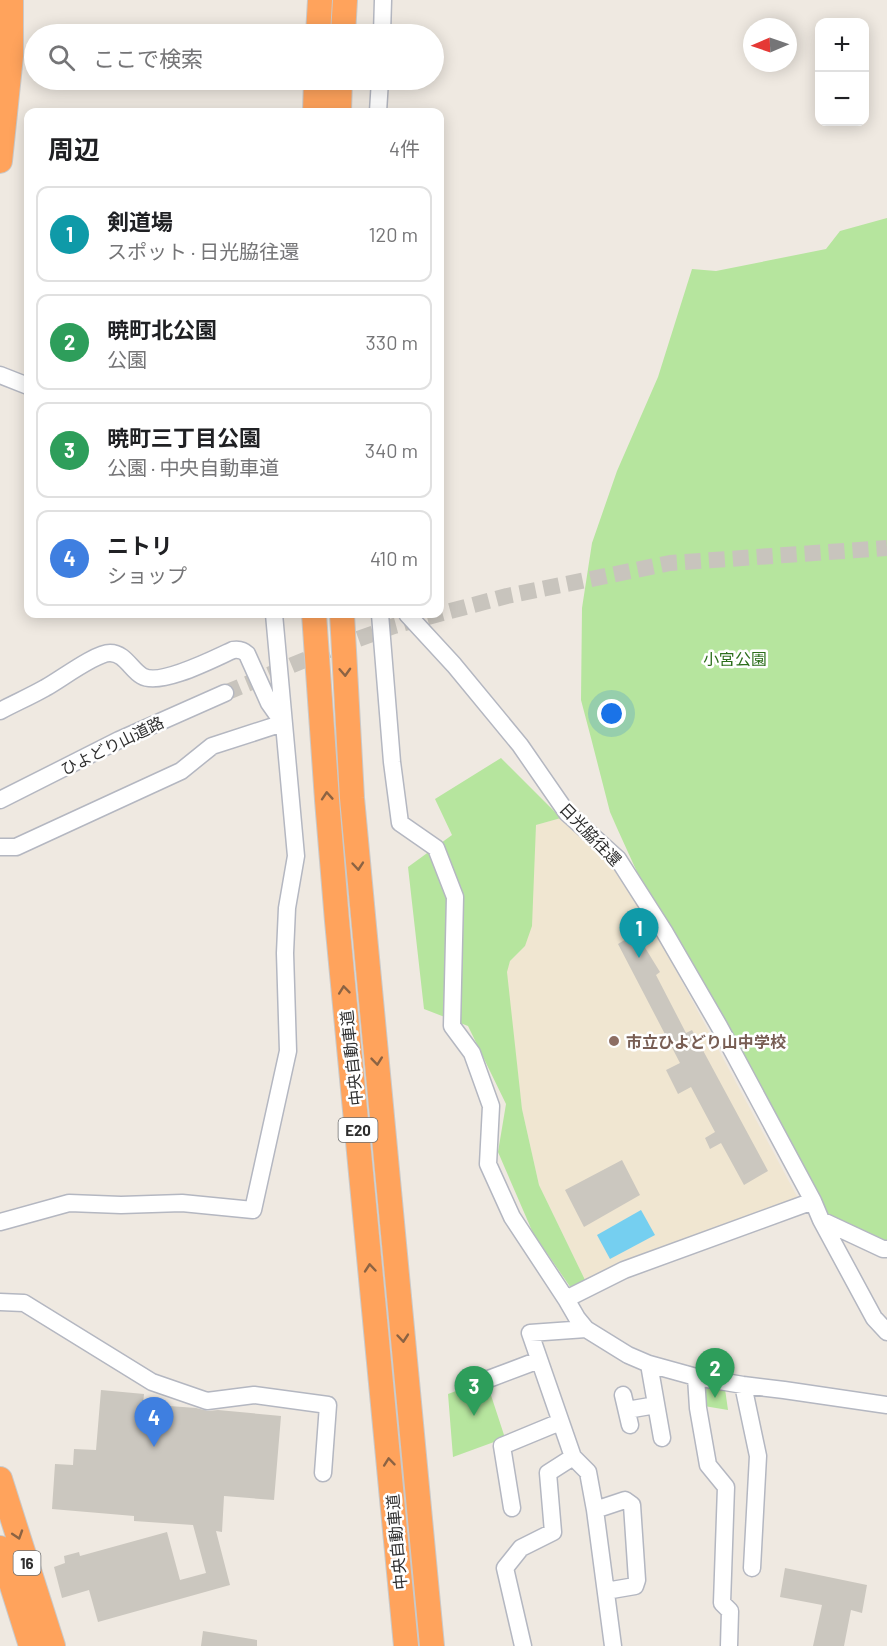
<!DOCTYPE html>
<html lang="ja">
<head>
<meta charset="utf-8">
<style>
	:root { --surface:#fff; --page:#f2f2f2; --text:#202124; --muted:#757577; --line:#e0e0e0; --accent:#4264fb }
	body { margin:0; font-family:Barlow,"Noto Sans JP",sans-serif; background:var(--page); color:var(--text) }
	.controls { position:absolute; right:18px; top:18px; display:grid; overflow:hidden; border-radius:12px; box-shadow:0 3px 15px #0003 }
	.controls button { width:54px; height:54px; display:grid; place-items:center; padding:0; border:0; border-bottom:2px solid var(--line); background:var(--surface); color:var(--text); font:30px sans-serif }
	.compass { position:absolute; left:743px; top:18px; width:54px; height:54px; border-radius:50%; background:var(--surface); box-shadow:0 3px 15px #0003; rotate:268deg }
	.you { position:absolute; left:612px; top:714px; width:21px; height:21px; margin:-15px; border:4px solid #fff; border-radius:50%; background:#1a73e8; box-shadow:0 0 0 9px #1a73e833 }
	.badge { display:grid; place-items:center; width:39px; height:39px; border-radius:50%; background:var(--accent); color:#fff; font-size:20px; font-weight:700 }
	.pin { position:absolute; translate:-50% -50px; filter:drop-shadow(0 2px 3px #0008) }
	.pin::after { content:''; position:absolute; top:32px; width:21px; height:18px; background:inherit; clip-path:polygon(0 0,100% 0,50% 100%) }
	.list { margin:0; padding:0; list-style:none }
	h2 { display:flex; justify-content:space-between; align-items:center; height:78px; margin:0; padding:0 24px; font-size:26px }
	h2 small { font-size:20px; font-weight:400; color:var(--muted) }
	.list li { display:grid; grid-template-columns:39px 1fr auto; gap:18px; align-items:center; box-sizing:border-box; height:96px; margin:0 12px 12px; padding:0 12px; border:2px solid var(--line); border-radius:12px }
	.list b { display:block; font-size:22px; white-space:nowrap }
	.list p { margin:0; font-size:20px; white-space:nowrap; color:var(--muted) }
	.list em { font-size:20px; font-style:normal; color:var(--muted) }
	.icon { flex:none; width:33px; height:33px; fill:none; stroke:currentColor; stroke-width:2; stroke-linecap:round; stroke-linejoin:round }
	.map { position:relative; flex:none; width:887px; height:1646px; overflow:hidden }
	.search { position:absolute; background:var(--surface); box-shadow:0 3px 15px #0003; left:24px; top:24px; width:420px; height:66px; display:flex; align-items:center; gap:15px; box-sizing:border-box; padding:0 21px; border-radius:33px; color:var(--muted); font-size:22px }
	.panel { position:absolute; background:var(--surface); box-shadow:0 3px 15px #0003; left:24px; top:108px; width:420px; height:510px; border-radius:12px }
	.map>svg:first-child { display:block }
	.education { fill:#f0e6d1 }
	.green { fill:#b6e59e }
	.water { fill:#75cff0 }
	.building { fill:#cbc7bf }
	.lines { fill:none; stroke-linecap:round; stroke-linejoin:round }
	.minor-tunnel { stroke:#c8c4bd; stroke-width:16; stroke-dasharray:16 8; stroke-linecap:butt }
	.minor-casing { stroke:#b4b7c1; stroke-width:19 }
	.highway-casing { stroke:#c9c9c9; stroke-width:26 }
	.minor { stroke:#fff; stroke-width:16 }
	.highway { stroke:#ffa35c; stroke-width:24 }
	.oneway { stroke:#8c6343 }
	.education-dot { fill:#8d6e63; stroke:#fff; stroke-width:2 }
	.labels { text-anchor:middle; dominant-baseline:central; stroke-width:5; stroke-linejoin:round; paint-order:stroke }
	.shield { fill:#fff; stroke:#6d6d6d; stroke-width:1.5 }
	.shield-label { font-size:15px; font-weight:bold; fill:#2e2e2e }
	.park-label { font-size:16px; fill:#2c6e1b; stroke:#fff }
	.street-label { font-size:16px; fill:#2e2e2e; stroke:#fff }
	.education-label { font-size:16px; font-weight:bold; fill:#785e54; stroke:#fff; text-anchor:start }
</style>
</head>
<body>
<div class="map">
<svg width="887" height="1646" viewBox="0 0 887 1646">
	<rect width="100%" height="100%" fill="#efe9e1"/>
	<path class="education" d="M561 818 596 849 616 871 656 933 800 1202 586 1282 539 1185 522 1109 506 972 510 961 525 946 536 825Z"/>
	<path class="green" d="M887 218V1249L828 1220 661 911 637 872 617 828 610 812 591 738 581 700 582 608 592 543 617 471 658 377 692 269 716 271 826 249 840 231Z
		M501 758 561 818 536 825 532 926 525 946 510 961 507 972 522 1109 539 1185 586 1282 573 1291 533 1233 498 1152 506 1104 468 1026 424 1009 408 867 452 835 435 799Z
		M486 1380 505 1438 453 1457 448 1394Z
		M703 1385 725 1389 728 1410 704 1406Z"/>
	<path class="water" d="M641 1210 655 1235 610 1259 597 1235Z"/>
	<path class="building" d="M636 933 660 972 656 975 686 1033 692 1030 768 1171 744 1185 721 1143 710 1149 705 1138 715 1132 691 1087 678 1094 666 1070 680 1063 618 944Z
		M622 1160 640 1195 584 1227 565 1190Z
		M101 1390 144 1394 143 1404 196 1408 208 1411 218 1410 281 1416 274 1500 224 1496 222 1532 216 1531 230 1585 98 1622 89 1590 62 1598 54 1567 65 1563 64 1556 79 1552 80 1556 167 1532 180 1580 206 1573 193 1525 134 1521V1516L52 1509 55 1464 73 1465 74 1449 96 1450Z
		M785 1568 867 1585 862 1613 851 1610 844 1646H813L822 1605 780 1597Z
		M203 1631 257 1640V1646H201Z"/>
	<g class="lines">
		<path class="minor-tunnel" d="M225 693 336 647 394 626 507 596 670 563 887 548"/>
		<g class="minor-casing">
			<path id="minor" d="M382 34 383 0
				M378 112 380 80
				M0 375 28 386
				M380 614 392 762 400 823 436 848 455 897 452 1026 472 1053 491 1106 488 1164 512 1217 566 1299
				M407 614 454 665 520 745 567 813 618 859 664 931 719 1026 813 1201 821 1220 874 1318 887 1332
				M0 711C15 703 31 696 45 688 60 680 95 653 110 653 125 653 131 670 142 676 160 687 215 658 233 650 239 649 243 650 247 654L269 703 283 723 212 746 181 771 16 847H0
				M0 800 119 740 225 693
				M813 1201 624 1270 566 1299 577 1318 586 1329 628 1355 649 1364 696 1377 743 1385 784 1390 887 1405
				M821 1220 883 1249H887
				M0 1222 69 1203 121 1205 182 1203 253 1210 288 1051 285 953 287 908 296 856 274 614
				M0 1302 24 1303 152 1382 207 1401 254 1395 328 1405 323 1473
				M649 1364 662 1438
				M696 1377 698 1408 708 1465 726 1487 722 1603 730 1611 729 1646
				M486 1380 539 1360
				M743 1385 758 1456 752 1568
				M623 1395 630 1425
				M627 1410 656 1405
				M573 1457 588 1472 595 1510 613 1646
				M512 1508 502 1446 560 1422
				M595 1510 625 1500 632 1505 637 1580 635 1586 606 1591
				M523 1646 505 1568 521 1548 553 1532 548 1473 573 1457 530 1333 586 1329"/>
		</g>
		<g class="highway-casing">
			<path id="highway" d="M318 34 320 0
				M343 34 345 0
				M315 112 316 80
				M339 112 340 80
				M0 161 11 56V0
				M314 614 327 800 337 921 406 1646
				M342 614 352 798 364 926 432 1646
				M0 1479 53 1646
				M0 1548 31 1646"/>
		</g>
		<use href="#minor" class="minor"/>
		<use href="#highway" class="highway"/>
	</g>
	<defs><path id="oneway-chevron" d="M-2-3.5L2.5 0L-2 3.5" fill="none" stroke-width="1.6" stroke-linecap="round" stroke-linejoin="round" transform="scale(1.5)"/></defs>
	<g class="oneway">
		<use href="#oneway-chevron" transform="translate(345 672) rotate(87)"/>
		<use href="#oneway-chevron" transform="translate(327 796) rotate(-94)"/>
		<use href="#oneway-chevron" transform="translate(358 866) rotate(85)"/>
		<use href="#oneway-chevron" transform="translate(344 990) rotate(-96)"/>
		<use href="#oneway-chevron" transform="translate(377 1061) rotate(84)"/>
		<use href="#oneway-chevron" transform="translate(370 1268) rotate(-95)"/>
		<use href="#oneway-chevron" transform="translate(403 1338) rotate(85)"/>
		<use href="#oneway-chevron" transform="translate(389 1462) rotate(-96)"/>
		<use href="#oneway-chevron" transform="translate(18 1535) rotate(72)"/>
	</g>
	<circle class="education-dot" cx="614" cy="1041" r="6"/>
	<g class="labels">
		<g class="shield">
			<rect x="338.5" y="1118" width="39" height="24" rx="4.5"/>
			<rect x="13.5" y="1551" width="27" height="24" rx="4.5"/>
		</g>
		<g class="shield-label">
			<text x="358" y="1130">E20</text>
			<text x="27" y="1563">16</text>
		</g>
		<g class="park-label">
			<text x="735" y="658">小宮公園</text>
		</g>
		<g class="street-label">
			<text transform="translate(112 745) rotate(-26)">ひよどり山道路</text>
			<text transform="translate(591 834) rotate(46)">日光脇往還</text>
			<text transform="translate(351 1058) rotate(-96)">中央自動車道</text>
			<text transform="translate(396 1542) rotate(-95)">中央自動車道</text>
		</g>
		<g class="education-label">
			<text x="626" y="1041">市立ひよどり山中学校</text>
		</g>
	</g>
</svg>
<div class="controls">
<button>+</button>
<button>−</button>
</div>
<svg class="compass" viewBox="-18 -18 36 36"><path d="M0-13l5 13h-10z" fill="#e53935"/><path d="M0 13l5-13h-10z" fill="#757577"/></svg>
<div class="you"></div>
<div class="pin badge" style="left:639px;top:958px;background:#0f9aa8">1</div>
<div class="pin badge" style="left:715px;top:1398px;background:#2e9e5b">2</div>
<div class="pin badge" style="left:474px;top:1416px;background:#2e9e5b">3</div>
<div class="pin badge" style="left:154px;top:1447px;background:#3f7fe0">4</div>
<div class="search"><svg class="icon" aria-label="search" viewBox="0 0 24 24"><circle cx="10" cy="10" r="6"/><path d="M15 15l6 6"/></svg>ここで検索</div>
<section class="panel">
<h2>周辺<small>4件</small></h2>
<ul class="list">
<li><span class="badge" style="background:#0f9aa8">1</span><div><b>剣道場</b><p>スポット · 日光脇往還</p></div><em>120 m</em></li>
<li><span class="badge" style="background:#2e9e5b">2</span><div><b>暁町北公園</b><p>公園</p></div><em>330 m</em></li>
<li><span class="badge" style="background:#2e9e5b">3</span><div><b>暁町三丁目公園</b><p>公園 · 中央自動車道</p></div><em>340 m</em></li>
<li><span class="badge" style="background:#3f7fe0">4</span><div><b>ニトリ</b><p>ショップ</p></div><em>410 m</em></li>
</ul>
</section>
</div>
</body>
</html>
